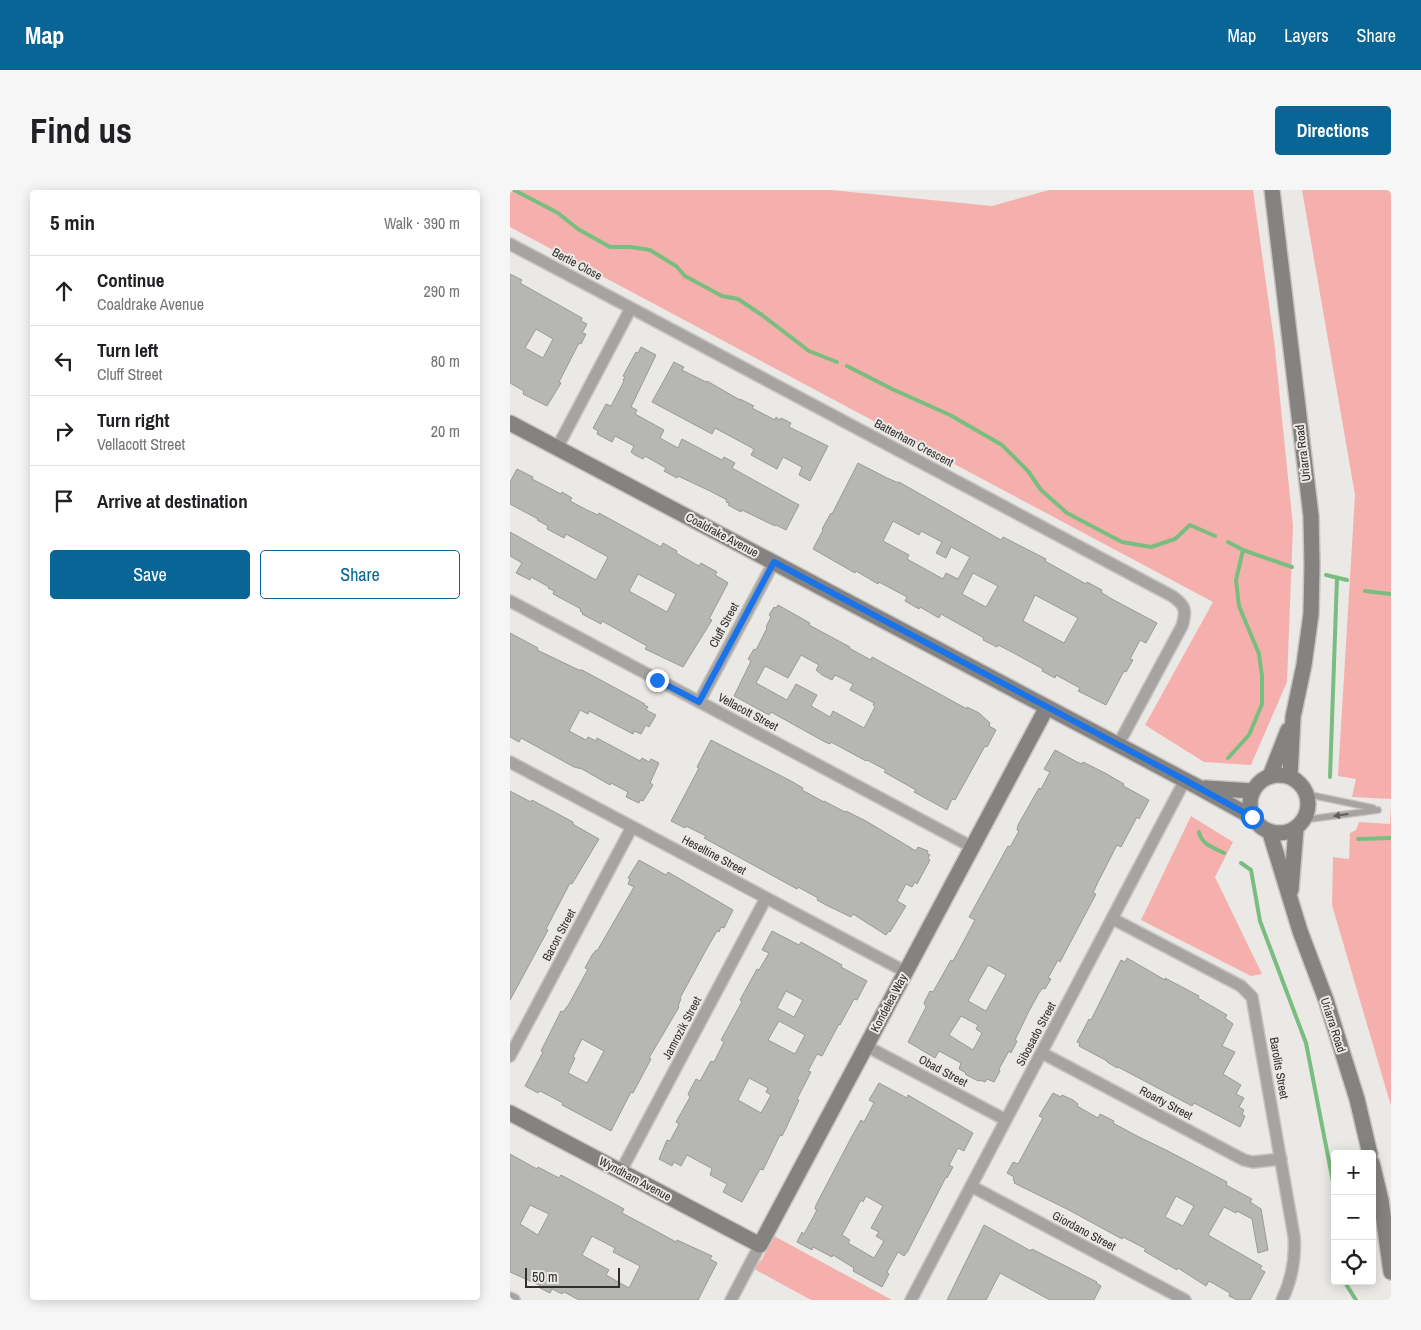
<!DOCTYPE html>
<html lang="en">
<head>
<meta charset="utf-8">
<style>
	:root { --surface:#fff; --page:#f6f6f6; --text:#202124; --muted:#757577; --line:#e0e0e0; --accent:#086595 }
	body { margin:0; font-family:"Archivo Narrow",sans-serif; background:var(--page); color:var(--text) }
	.controls { position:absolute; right:15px; bottom:15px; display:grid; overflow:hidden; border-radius:5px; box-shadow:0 2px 12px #0003 }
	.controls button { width:45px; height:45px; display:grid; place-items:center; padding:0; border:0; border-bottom:1px solid var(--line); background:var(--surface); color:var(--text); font:25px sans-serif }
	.scale { position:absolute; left:15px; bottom:12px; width:95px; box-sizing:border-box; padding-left:5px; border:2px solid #302f2e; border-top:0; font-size:14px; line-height:18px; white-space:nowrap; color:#302f2e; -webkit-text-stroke:4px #ebe9e5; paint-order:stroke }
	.stop { position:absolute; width:15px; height:15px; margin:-11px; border:4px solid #1a73e8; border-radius:50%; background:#fff }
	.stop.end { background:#1a73e8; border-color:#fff; box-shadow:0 1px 5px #0008 }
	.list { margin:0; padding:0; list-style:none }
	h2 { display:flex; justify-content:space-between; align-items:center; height:65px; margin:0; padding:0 20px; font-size:21px }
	h2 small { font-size:16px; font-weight:400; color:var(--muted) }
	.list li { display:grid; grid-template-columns:32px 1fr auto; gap:15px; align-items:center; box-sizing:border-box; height:70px; padding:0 20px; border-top:1px solid var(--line) }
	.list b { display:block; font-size:19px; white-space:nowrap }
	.list p { margin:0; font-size:16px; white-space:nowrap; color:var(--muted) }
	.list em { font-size:16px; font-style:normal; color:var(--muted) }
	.actions { display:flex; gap:10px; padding:15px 20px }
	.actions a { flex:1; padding:11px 0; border:1px solid var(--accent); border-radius:5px; text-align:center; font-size:18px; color:var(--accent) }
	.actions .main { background:var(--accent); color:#fff }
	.icon { flex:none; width:28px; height:28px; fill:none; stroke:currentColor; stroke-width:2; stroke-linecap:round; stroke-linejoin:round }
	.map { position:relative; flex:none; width:881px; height:1110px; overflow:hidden; border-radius:5px }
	header { display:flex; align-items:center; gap:30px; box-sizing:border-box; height:70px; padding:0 25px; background:var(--accent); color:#fff }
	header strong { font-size:24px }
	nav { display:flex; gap:28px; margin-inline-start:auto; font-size:18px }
	.intro { display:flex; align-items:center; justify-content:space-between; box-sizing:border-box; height:120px; padding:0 30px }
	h1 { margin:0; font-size:35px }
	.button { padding:12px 22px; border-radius:5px; background:var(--accent); color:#fff; font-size:18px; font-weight:700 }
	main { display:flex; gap:30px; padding:0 30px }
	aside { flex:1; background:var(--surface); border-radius:5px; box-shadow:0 2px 12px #0003 }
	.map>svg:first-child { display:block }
	.green { fill:#f5b0ad }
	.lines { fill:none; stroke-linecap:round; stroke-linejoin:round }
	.stream { stroke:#7abd80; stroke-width:4 }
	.building { fill:#b6b7b3; stroke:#9a9b96; fill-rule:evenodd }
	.lane-casing { stroke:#c6c4c0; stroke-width:8 }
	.street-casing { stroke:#c6c4c0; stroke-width:14 }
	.secondary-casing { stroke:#c6c4c0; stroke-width:18 }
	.lane { stroke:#a6a4a3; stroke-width:5.5 }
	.street { stroke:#a6a4a3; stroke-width:11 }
	.secondary { stroke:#858381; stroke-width:15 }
	.oneway { fill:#5f5e5d }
	.route { stroke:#1a73e8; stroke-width:6 }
	.labels { text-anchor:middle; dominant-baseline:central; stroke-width:4; stroke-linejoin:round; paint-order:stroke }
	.street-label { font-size:12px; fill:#302f2e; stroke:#ebe9e5 }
</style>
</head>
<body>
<header>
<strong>Map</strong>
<nav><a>Map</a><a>Layers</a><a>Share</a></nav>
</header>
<div class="intro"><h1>Find us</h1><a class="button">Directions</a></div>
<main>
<aside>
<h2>5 min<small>Walk · 390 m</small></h2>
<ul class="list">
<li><svg class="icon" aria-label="ahead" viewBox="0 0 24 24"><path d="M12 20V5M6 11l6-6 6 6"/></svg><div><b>Continue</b><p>Coaldrake Avenue</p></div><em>290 m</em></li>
<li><svg class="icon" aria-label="left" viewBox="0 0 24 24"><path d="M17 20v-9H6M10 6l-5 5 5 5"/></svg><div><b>Turn left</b><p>Cluff Street</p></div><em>80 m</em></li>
<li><svg class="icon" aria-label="right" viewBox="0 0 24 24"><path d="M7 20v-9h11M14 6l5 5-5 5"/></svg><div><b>Turn right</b><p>Vellacott Street</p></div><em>20 m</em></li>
<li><svg class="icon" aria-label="arrive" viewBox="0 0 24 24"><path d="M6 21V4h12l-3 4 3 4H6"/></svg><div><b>Arrive at destination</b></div></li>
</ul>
<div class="actions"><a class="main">Save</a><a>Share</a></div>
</aside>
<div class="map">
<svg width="881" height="1110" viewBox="0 0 881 1110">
	<rect width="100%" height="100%" fill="#ebe9e5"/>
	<path class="green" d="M0 0H321L482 16 539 0H743L764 150 783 336 777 492 741 575 694 572 635 535 703 412 0 37Z
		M792 0H881V609L842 607 846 589 828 586 845 305Z
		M881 615V916L822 715 823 667 839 669 840 643 846 640 849 632 880 634Z
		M681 626 723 652 705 687 752 784 741 786 631 730Z
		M264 1046 382 1110H301L244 1079 252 1069Z"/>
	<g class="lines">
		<path class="stream" d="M4 0 48 23 68 39 100 57H121L140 60 166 76 175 86 212 106 228 109 252 125 299 161 327 172
			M337 176 382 199 440 225 492 255 518 281 531 300 557 323 612 352 641 357 665 349 680 335 705 346
			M733 360 782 377
			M816 385 837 390
			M855 401 881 404
			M718 568 739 545 752 514V486L749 464 729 416 726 390 733 360 718 352
			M820 587 827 388
			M689 642C691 654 704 658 714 663
			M848 649 881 648
			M731 673 741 680 750 731 796 853 824 997 825 1017
			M834 1091 846 1110"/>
	</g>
	<path class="building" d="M0 84 12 90 10 93 72 128 71 131 77 134 72 143 76 144 71 154 69 153 49 192 51 193 37 216 13 204 14 201 0 193ZM26 139 43 149 33 168 15 158Z
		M131 157 146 165 121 217 127 220 125 224 154 240 150 248 168 258 172 249 212 270 214 267 225 273 222 278 289 315 276 340 266 335 265 336 232 320 231 322 218 315 219 313 216 312 217 310 200 301 168 286 167 288 154 281 156 278 135 266 133 269 125 265 121 262 124 256 105 246 102 252 87 244 88 241 83 238 96 214 101 216 114 191 113 190 115 187 113 186 126 162 128 163Z
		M164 172 174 177 172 180 196 192 197 191 230 210V209L244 216 242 218 265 230 266 227 270 230 271 228 281 233 279 237 318 256 300 291 289 285 292 277 273 267 267 279 241 265 244 259 205 238 202 244 142 212Z
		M348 273 377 288 389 293V292L491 350 493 347 536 369 535 371 576 394 577 392 592 400 591 402 600 408 647 433 636 453 630 450 620 469 623 470 616 482 614 481 596 515 568 501 570 498 546 485 545 488 532 481 533 479 498 460 488 455 487 457 473 450 474 448 431 424 429 428 410 417 409 419 395 411 397 407 369 392 368 394 346 381 345 383 303 359 313 340 312 339 321 323 322 324ZM383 331 409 345 411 341 432 352 426 363 436 368 441 357 460 367 448 389 436 383 433 389 397 369 399 365 373 351ZM463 383 488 396 476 417 452 404ZM525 405 568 428 554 453 513 431Z
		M7 279 23 287 22 289 51 304 52 302 62 308 60 311 77 320 88 325 89 323 151 357 153 353 167 361 166 363 189 376 191 373 207 382 205 385 217 392 218 393 199 429 202 430 173 477 135 459 137 456 92 431 91 434 72 424 73 423 70 421 71 419 43 404 44 401 38 398 39 397 21 387 20 390 6 383 12 373 0 366V342L86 390 98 367 56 344 54 348 37 339 38 336 27 330 28 329 0 314V292ZM128 384 166 404 157 422 119 401Z
		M268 415 300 433 299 435 340 457 339 458 361 470 362 467 457 519V517L469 523 480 533 479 536 486 540 477 557 475 556 445 610 442 609 437 620 404 602 406 600 374 582 376 580 357 570 356 571 321 552 320 554 315 552 261 522 259 525 224 506 241 471 238 469 244 459 246 460 257 438 256 437 261 427 259 425 264 417 266 418ZM291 465 309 475 306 480 312 485 322 490 325 485 343 494 340 500 364 513 363 515 365 517 354 538 323 521 320 527 301 516 307 505 286 494 277 510 246 493 255 476 278 488Z
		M0 443 28 458 27 460 69 480H72L135 514 134 515 138 517 136 520 146 525 139 537 136 535 131 544 124 541 123 544 79 521 78 524 70 520 59 541 76 550 78 547 86 551 87 548 130 571 132 568 139 572 141 569 149 573 140 593 143 595 133 611 130 610 129 613 116 607 118 602 101 593 100 595 72 579 64 577 11 548 9 552 0 547Z
		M201 550 281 591 293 598 292 600 314 612V611L335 622 336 621 356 631 406 661 408 657 418 661 417 663 420 665 418 668 420 670 407 694 405 692 402 697 396 694 387 711 396 716 380 742 379 741 376 745 343 724 341 727 316 715 307 710 308 708 288 697 287 699 194 648 196 646 176 636 175 638 161 631 189 578 187 577Z
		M545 560 567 572 572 574 573 572 595 583 614 594 613 596 617 598 639 610 629 629 627 627 611 657 607 655 588 692 583 703 586 704 550 772 548 770 538 788 541 789 535 799 533 798 529 803 519 821 505 850 507 851 501 863 499 861 489 879 490 881 484 892 477 889 475 892 470 890V891L466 890 455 884 456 883 449 879 451 873 429 861 425 868 398 852 416 817 414 813 420 801 423 802 441 770 443 771 465 730 459 727 498 656 500 657 509 641 507 640 508 635 529 598 531 599 540 582 534 579ZM478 775 496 785 476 821 458 811ZM451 826 468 835 466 839 472 843 463 860 439 845Z
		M0 601 17 610 21 612 22 610 63 632V634L66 636 89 649 62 694 60 693 36 739 38 740 0 810Z
		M129 670 156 685 158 682 223 720 214 738 211 737 209 742 207 741 196 760 170 808 171 809 168 816 169 817 139 868 141 869 123 903 121 902 101 941 52 915 53 913 30 901 28 903 15 896 33 862 31 861 51 821 53 822 59 814 78 779 75 778 82 765 86 760 87 761 124 697 118 694 120 689 118 688ZM72 849 94 861 77 893 58 883 65 868 63 867Z
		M262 741 289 755 291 752 332 775 331 777 357 791 347 810 344 809 330 835 329 834 312 866 307 864 298 881 301 882 287 909 289 910 277 936 272 946 270 945 253 980 250 979 232 1012 213 1002 217 994 200 985 202 979 201 978 177 965 171 976 164 972 162 976 149 969 157 950 160 951 169 934 166 932 180 907 178 904 186 889 190 891 201 871 204 872 214 852 211 850 229 817 232 811 230 810 247 779 249 780 259 763 252 760ZM276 801 293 810 284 827 267 818ZM269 831 295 845 285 864 258 850ZM239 888 258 898 256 902 261 905 251 923 228 910Z
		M617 768 655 790V788L689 806 688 808 717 825 715 828 723 834 712 856 725 862 713 884 731 895 726 904 734 908 729 917 734 920 732 924 735 926 730 937 684 913 682 916 608 877 607 878 597 872V871L569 856 570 853 567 852 579 829 581 830 611 770 615 772Z
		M369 893 397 908 398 905 463 943 454 961 448 958 439 975 443 977 437 988 436 987 398 1061 394 1066 388 1062 377 1082 379 1084 372 1097 343 1081 344 1078 323 1065 322 1067 303 1057 302 1060 287 1052 292 1042 294 1044 307 1020 305 1019 306 1015 341 948 351 930 354 932 364 913 359 910ZM356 1006 373 1016 361 1038 369 1042 366 1046 374 1051 364 1068 338 1053 340 1050 332 1045 351 1010 353 1012Z
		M543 903 551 907 552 905 563 910 568 914 567 916 588 928 590 924 604 931 603 933 627 946 656 960 717 992 716 995 742 1009 740 1012 751 1019 758 1060 748 1063 742 1029 727 1021 726 1023 714 1017 698 1045 752 1076 750 1079 755 1082 740 1110H727L719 1106 720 1103 699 1091 696 1096 668 1078 667 1080 634 1061 636 1059 613 1047 612 1049 557 1019 504 993 505 991 503 990 504 987 497 983 503 972 508 974 533 928 529 926ZM666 1006 684 1016 673 1036 655 1027Z
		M0 964 27 979 28 977 49 988 51 985 114 1019 112 1023 148 1042 166 1052 167 1050 202 1066 200 1069 207 1073 188 1110H69L54 1102 52 1104 42 1099 40 1103 30 1098 31 1096 0 1082ZM20 1015 39 1024 28 1045 10 1034ZM82 1046 105 1058 103 1062 130 1076 119 1098 96 1085 99 1080 72 1065Z
		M474 1035 521 1061 522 1059 587 1092 586 1093 591 1096 584 1110H540L490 1083 476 1110H437Z"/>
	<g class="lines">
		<g class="lane-casing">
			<path id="lane" d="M796 604 863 618
				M793 630 868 620"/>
		</g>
		<g class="street-casing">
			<path id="street" d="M0 54 121 118
				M47 258 121 118 662 406C675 415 677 420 672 436L608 555
				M0 411 462 657
				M189 512 264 372
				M0 572 396 782
				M603 729 731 796 742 807 784 1046C786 1070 782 1089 772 1110
				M356 856 496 930
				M532 863 734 970 743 972 771 969
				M0 866 122 637
				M111 981 256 708
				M461 996 675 1110
				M0 1108 4 1110
				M221 1110 250 1055
				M401 1110 675 590"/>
		</g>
		<g class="secondary-casing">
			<path id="secondary" d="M762 0 801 326 802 376 801 424 794 475 783 527 780 587
				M0 233 688 597 742 627
				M740 614a29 29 0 1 1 58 0a29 29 0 1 1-58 0Z
				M760 586 778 540
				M695 598 742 601
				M760 643 790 741 816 810 847 909 860 964
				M781 700 786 639
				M0 923 250 1055 537 517
				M862 973 871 1010 881 1082"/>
		</g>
		<use href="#lane" class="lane"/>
		<use href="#street" class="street"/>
		<use href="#secondary" class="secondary"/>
	</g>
	<defs><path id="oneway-solid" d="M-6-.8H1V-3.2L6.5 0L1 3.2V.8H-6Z" transform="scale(1.25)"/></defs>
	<use class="oneway" href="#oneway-solid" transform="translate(831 625) rotate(172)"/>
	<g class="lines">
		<path class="route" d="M147 490 189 512 264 372 675 590 742 627"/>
	</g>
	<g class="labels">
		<g class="street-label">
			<text transform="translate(67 74) rotate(28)">Bertie Close</text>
			<text transform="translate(404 253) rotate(28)">Batterham Crescent</text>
			<text transform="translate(793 263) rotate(-97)">Uriarra Road</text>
			<text transform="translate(212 345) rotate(28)">Coaldrake Avenue</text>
			<text transform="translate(214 435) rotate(-62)">Cluff Street</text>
			<text transform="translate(238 522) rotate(28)">Vellacott Street</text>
			<text transform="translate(204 665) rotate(28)">Heseltine Street</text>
			<text transform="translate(49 745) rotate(-62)">Bacon Street</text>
			<text transform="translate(379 813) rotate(-62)">Kondelea Way</text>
			<text transform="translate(823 835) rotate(72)">Uriarra Road</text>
			<text transform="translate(172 838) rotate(-62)">Jamrozik Street</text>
			<text transform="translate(526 844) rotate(-62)">Sibosado Street</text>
			<text transform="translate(769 878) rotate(80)">Barolits Street</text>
			<text transform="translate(433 881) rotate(28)">Obad Street</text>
			<text transform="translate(656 913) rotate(28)">Roarty Street</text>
			<text transform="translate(125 989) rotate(28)">Wyndham Avenue</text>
			<text transform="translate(574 1041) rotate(28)">Giordano Street</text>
		</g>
	</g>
</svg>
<div class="controls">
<button>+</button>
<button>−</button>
<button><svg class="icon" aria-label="locate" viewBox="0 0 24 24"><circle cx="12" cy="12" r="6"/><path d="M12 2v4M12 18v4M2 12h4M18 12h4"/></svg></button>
</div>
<div class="scale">50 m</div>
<div class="stop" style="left:742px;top:627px"></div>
<div class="stop end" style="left:147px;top:490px"></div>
</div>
</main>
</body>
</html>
